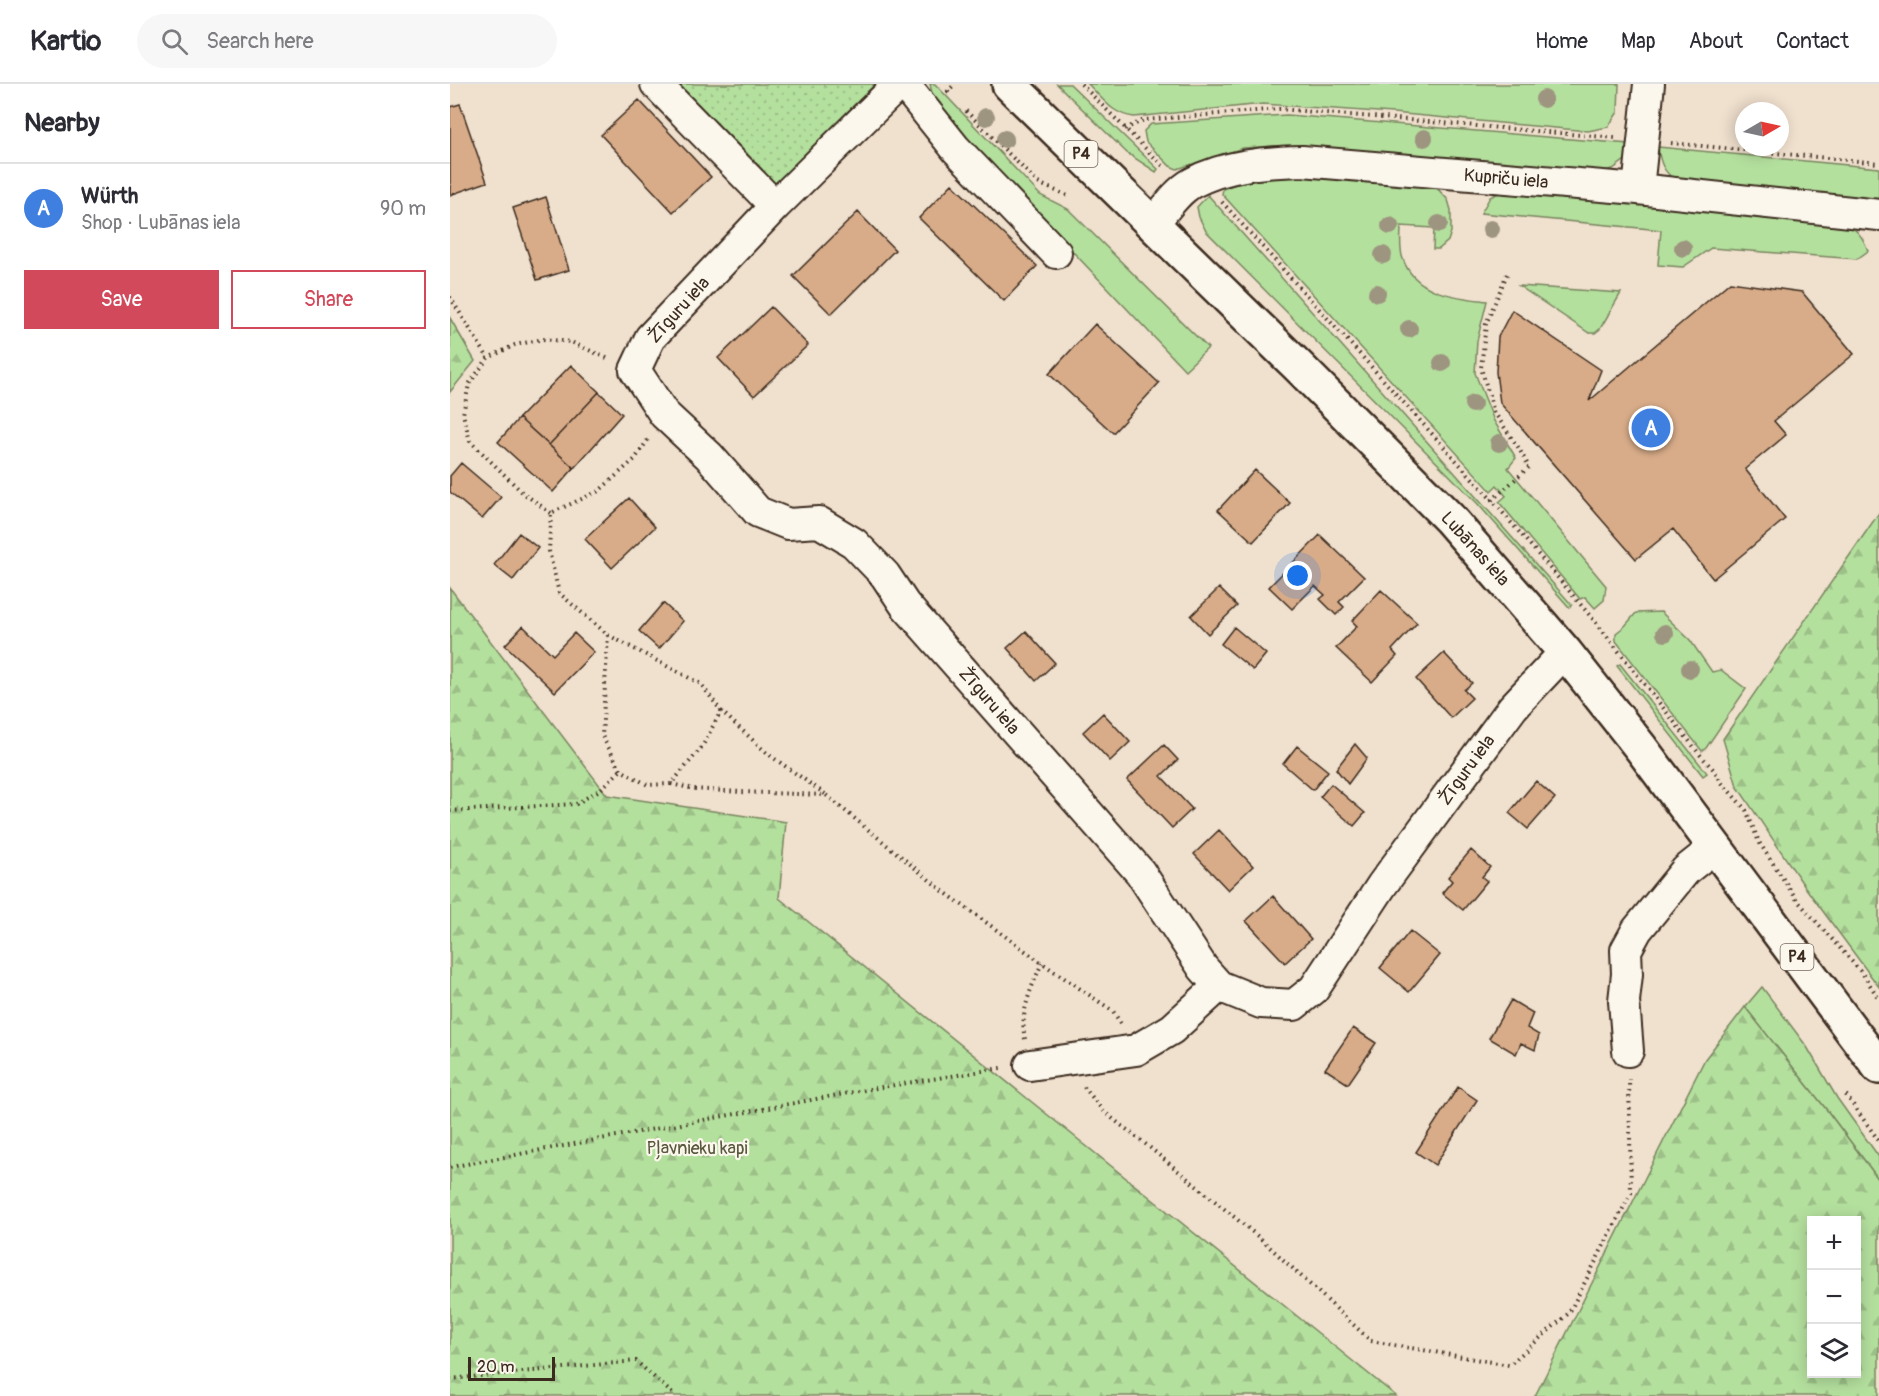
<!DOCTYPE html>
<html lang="en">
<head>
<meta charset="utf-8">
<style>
	:root { --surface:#fff; --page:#f7f7f7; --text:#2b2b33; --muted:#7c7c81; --line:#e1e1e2; --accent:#d1495b }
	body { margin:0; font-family:Pangolin,sans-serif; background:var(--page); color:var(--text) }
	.controls { position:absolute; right:18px; bottom:18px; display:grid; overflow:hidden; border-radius:0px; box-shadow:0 3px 15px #0003 }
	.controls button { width:54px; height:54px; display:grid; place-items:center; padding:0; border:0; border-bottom:2px solid var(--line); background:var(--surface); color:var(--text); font:30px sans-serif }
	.compass { position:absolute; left:1285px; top:18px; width:54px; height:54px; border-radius:50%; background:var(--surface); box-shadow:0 3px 15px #0003; rotate:81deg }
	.scale { position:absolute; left:18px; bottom:15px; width:87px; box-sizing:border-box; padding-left:6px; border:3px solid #3b2a1e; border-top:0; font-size:16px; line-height:21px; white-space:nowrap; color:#3b2a1e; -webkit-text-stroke:4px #fbf7ec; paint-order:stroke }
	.you { position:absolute; left:848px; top:492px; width:21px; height:21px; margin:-15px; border:4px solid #fff; border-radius:50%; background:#1a73e8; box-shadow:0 0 0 9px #1a73e833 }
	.badge { display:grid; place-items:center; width:39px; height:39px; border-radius:50%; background:var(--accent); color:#fff; font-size:20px; font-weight:700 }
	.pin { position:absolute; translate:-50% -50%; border:3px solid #fff; box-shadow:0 2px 6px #0006 }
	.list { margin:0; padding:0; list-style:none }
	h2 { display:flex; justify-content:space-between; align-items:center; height:78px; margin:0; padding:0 24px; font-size:26px }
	h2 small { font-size:20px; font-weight:400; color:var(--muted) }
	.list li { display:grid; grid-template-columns:39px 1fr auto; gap:18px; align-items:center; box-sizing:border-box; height:90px; padding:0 24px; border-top:2px solid var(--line) }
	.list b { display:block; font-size:22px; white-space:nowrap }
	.list p { margin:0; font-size:20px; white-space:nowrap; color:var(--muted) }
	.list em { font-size:20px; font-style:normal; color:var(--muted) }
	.actions { display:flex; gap:12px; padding:18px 24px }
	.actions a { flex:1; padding:14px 0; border:2px solid var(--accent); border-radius:0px; text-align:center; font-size:21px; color:var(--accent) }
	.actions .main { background:var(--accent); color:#fff }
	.icon { flex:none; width:33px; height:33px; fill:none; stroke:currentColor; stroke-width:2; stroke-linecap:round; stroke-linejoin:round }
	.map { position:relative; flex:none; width:1429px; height:1312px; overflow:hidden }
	header { display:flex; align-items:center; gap:36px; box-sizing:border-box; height:84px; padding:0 30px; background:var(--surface); border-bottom:2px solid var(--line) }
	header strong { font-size:28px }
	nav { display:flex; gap:33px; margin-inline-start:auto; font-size:21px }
	.search { width:420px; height:54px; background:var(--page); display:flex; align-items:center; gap:15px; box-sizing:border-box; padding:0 21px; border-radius:33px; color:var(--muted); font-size:22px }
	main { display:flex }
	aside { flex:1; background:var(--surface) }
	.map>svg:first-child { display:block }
	.grass { fill:#b4e09e; stroke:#78855e; stroke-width:1.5 }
	.forest { fill:url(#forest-firs); stroke:#78855e; stroke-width:1.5; fill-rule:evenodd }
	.garden { fill:url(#garden-dots); stroke:#78855e; stroke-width:1.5 }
	.building { fill:#d8ac89; stroke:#3b2a1e; stroke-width:1.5 }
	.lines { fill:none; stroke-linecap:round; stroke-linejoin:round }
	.minor-casing { stroke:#3b2a1e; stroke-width:34 }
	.major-casing { stroke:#3b2a1e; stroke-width:38 }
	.path { stroke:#3b2a1e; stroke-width:4; stroke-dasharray:1.5 4.5; stroke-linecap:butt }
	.minor { stroke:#fbf7ec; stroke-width:30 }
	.major { stroke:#fbf7ec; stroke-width:33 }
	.tree { fill:#9d957f }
	.labels { text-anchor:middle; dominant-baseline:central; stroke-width:4.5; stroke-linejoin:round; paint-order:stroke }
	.shield { fill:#fbf7ec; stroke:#75685c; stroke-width:1.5 }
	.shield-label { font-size:16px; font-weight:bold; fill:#3b2a1e }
	.street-label { font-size:18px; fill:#3b2a1e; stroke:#fbf7ec }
	.park-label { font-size:18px; fill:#59583e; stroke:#fbf7ec }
</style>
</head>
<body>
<header>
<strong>Kartio</strong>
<div class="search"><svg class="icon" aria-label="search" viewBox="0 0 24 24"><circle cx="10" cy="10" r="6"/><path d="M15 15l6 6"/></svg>Search here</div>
<nav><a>Home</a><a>Map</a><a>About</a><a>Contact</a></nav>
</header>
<main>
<aside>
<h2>Nearby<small></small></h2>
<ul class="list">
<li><span class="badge" style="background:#3f7fe0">A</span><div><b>Würth</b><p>Shop · Lubānas iela</p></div><em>90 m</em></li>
</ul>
<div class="actions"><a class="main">Save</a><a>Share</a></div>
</aside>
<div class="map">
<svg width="1429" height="1312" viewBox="0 0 1429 1312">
	<defs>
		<pattern id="forest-firs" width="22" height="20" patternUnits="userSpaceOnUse" patternTransform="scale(1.5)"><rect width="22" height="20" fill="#b4e09e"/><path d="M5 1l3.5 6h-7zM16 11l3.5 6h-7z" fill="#9cc088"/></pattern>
		<pattern id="garden-dots" width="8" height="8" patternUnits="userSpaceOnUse" patternTransform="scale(1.5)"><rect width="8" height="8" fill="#b4e09e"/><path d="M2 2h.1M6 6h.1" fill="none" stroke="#9cc088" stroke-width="1.8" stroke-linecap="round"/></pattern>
	</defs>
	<rect width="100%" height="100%" fill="#f0e0ce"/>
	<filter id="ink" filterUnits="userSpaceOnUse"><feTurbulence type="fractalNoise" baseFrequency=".0167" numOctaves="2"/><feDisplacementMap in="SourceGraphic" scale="12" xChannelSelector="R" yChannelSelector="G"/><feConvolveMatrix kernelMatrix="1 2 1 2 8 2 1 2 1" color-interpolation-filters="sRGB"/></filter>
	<g filter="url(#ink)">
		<path class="grass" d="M480 0H485L590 111 618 125 758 264 735 286 497 35 483 14Z
			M607 0H620L708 85 706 88 677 69Z
			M638 0H1169L1168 28 1158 43 1138 47 943 29 813 20 684 33C662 30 654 16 638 0Z
			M837 31 1179 60 1175 76 1163 85 1144 89 920 67 825 62 793 64 727 85 720 82 696 58 694 47 701 40Z
			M1208 63 1429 84V116L1226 97C1213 87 1210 79 1208 63Z
			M839 88 986 103 998 116 1001 126V148L998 157 989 165H983L984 144 951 142C951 153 949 165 953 175 965 210 1006 213 1037 217L1027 257 1025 289 1044 337 1066 374 1058 384 1156 502 1154 516 1145 524 1135 513 1130 515 1049 418 1056 412 1047 401 1041 407 772 110 773 105 783 101Z
			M1051 108 1393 137C1406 145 1413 152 1418 167L1407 175 1261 164 1233 183 1208 181 1211 146 1031 129 1040 113Z
			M758 111 1122 521 1119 523 1027 419 756 147 749 133 747 123Z
			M1069 202 1171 209 1150 245 1145 249H1139Z
			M1211 528 1240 556 1262 588 1271 586 1296 605 1256 664 1252 667 1166 557V549L1175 542 1186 529Z
			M1170 580 1257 689 1253 692 1167 582Z
			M1312 903 1357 963 1387 1014 1429 1073V1096L1376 1025 1295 923Z"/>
		<path class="forest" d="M0 234 25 277 0 308Z
			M1429 429V903L1355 803 1287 702 1273 655Z
			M0 504 157 711 336 738 329 814 946 1312H0Z
			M1295 923 1376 1025 1429 1096V1312H1085L1255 975ZM1406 1136V1290H1362V1136Z"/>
		<path class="garden" d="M226 0H425L323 103Z"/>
		<path class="building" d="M189 16 261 93 223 128 151 51Z
			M10 20 37 98 0 111V23Z
			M502 100 587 182 554 217 469 134Z
			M96 113 119 186 87 196 63 124Z
			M408 128 445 166 381 230 343 192Z
			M1280 198 1352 208 1404 270 1324 337 1336 351 1295 385 1335 435 1263 495 1223 445 1186 475 1050 319 1046 288 1048 253 1062 226 1151 286 1139 317Z
			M321 223 358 261 304 312 268 274Z
			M645 240 709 299 663 349 599 290Z
			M121 281 149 308 99 361 69 334Z
			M149 308 172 330 124 384 99 361Z
			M69 334 124 384 103 408 48 358Z
			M11 379 51 413 32 435 0 408V392Z
			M805 386 840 419 803 458 768 426Z
			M179 414 205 443 162 484 135 455Z
			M69 449 88 464 63 496 44 481Z
			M870 451 914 493 889 518 894 523 886 531 870 515 875 511 865 502 842 525 819 503Z
			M769 504 787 522 758 550 741 532Z
			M931 506 967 539 942 566 947 572 922 598 886 564 907 542 902 537Z
			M213 519 233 537 209 565 189 547Z
			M73 542 103 571 124 549 144 568 105 608 55 561Z
			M784 543 816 570 803 586 771 560Z
			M576 547 605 579 586 597 557 564Z
			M994 569 1022 599 1014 606 1022 614 1001 634 966 595Z
			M653 629 680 658 660 677 633 648Z
			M905 660 917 674 898 700 886 685Z
			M714 661 728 676 711 692 742 725 722 744 677 696Z
			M847 662 878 687 863 706 833 680Z
			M1086 697 1105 714 1078 745 1059 729Z
			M881 700 915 729 904 742 870 713Z
			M769 746 803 782 778 806 744 770Z
			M1021 766 1040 783 1032 793 1037 797 1013 826 992 809 1002 797 998 793Z
			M823 812 861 855 835 879 796 837Z
			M960 847 990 871 959 908 930 884Z
			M1061 916 1083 929 1077 944 1089 951 1085 966 1071 959 1066 970 1039 954Z
			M903 944 926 959 898 1000 875 985Z
			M1008 1003 1027 1016 985 1081 966 1068Z"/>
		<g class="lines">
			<g class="minor-casing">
				<path id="minor" d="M206 0 325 122
					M449 0 325 122 200 254 185 286 214 330 259 372 308 428 338 440 369 438 404 459 435 491 455 521 690 788 753 884 769 902 811 919 844 921 864 905 932 801 1063 623 1115 568
					M454 0 506 65 606 169
					M1188 105 1199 0
					M703 140C715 126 726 108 742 99 775 81 815 78 852 77L1188 105 1429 131
					M1178 967 1174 917 1177 890 1176 866 1187 846 1236 786 1265 763
					M580 981 686 966 722 945 769 902"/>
			</g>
			<g class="major-casing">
				<path id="major" d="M559 0 848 282 999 434 1115 568 1191 664 1429 983"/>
			</g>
			<path class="path" d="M631 0 715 84
				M499 8 498 7 505 0
				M516 27 588 99 618 112
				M675 45 694 36 830 25 1166 54
				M1221 59 1429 79
				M772 118 1042 416
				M1057 190 1036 240 1031 284 1044 328 1068 363 1079 383 1042 416 1148 541 1251 672 1264 686 1272 699 1296 726 1309 758 1347 816 1413 890 1429 915
				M0 213 38 274
				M101 429 73 409 20 357 13 330 19 300 38 274 65 261 93 255 121 258 159 275
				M158 551 251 600 271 627 252 663 221 700 198 701 171 686 152 652 158 551 109 509 99 467 101 429 149 407 185 375 199 354
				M271 627 318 670 375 710
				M221 700 244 705 290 708 376 711 493 807 592 879 663 927 671 940
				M0 727 126 720 151 705 171 686
				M575 955C569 929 582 902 592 879
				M634 1003 654 1028 693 1058 811 1155 921 1257 1059 1281 1119 1229 1181 1109 1179 995
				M1396 1011 1429 1057
				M0 1083 420 1005 551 984
				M0 1295 186 1277 225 1312"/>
			<use href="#minor" class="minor"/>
			<use href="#major" class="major"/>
		</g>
		<g class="tree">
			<circle cx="1094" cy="15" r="9"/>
			<circle cx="536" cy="33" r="9"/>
			<circle cx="974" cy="54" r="9"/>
			<circle cx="555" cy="55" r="9"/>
			<circle cx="989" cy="140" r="9"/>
			<circle cx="940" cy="142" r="9"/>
			<circle cx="1041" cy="145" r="9"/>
			<circle cx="1233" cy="164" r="9"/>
			<circle cx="933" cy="171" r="9"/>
			<circle cx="927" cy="209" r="9"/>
			<circle cx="959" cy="245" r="9"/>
			<circle cx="992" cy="279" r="9"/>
			<circle cx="1023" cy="320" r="9"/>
			<circle cx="1049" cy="359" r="9"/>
			<circle cx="1215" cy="549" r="9"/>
			<circle cx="1240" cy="585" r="9"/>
		</g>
	</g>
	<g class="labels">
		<g class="shield">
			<rect x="614.5" y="57" width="33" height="26" rx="4.5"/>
			<rect x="1330.5" y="860" width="33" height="26" rx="4.5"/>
		</g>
		<g class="shield-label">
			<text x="631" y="70">P4</text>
			<text x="1347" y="873">P4</text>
		</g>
		<g class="street-label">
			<text transform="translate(1056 95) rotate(5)">Kupriču iela</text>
			<text transform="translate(229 226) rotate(-48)">Žīguru iela</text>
			<text transform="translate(1025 465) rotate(48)">Lubānas iela</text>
			<text transform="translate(539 617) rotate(49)">Žīguru iela</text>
			<text transform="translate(1017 686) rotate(-54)">Žīguru iela</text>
		</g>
		<g class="park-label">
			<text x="247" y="1064">Pļavnieku kapi</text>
		</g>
	</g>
</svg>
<div class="controls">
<button>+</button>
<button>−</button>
<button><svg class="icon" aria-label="layers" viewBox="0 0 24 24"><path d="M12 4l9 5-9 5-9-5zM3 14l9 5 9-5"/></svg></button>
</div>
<svg class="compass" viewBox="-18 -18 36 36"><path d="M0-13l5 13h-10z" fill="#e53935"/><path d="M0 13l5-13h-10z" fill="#7c7c81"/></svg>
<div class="scale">20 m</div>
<div class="you"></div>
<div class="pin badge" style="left:1201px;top:344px;background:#3f7fe0">A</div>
</div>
</main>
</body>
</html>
